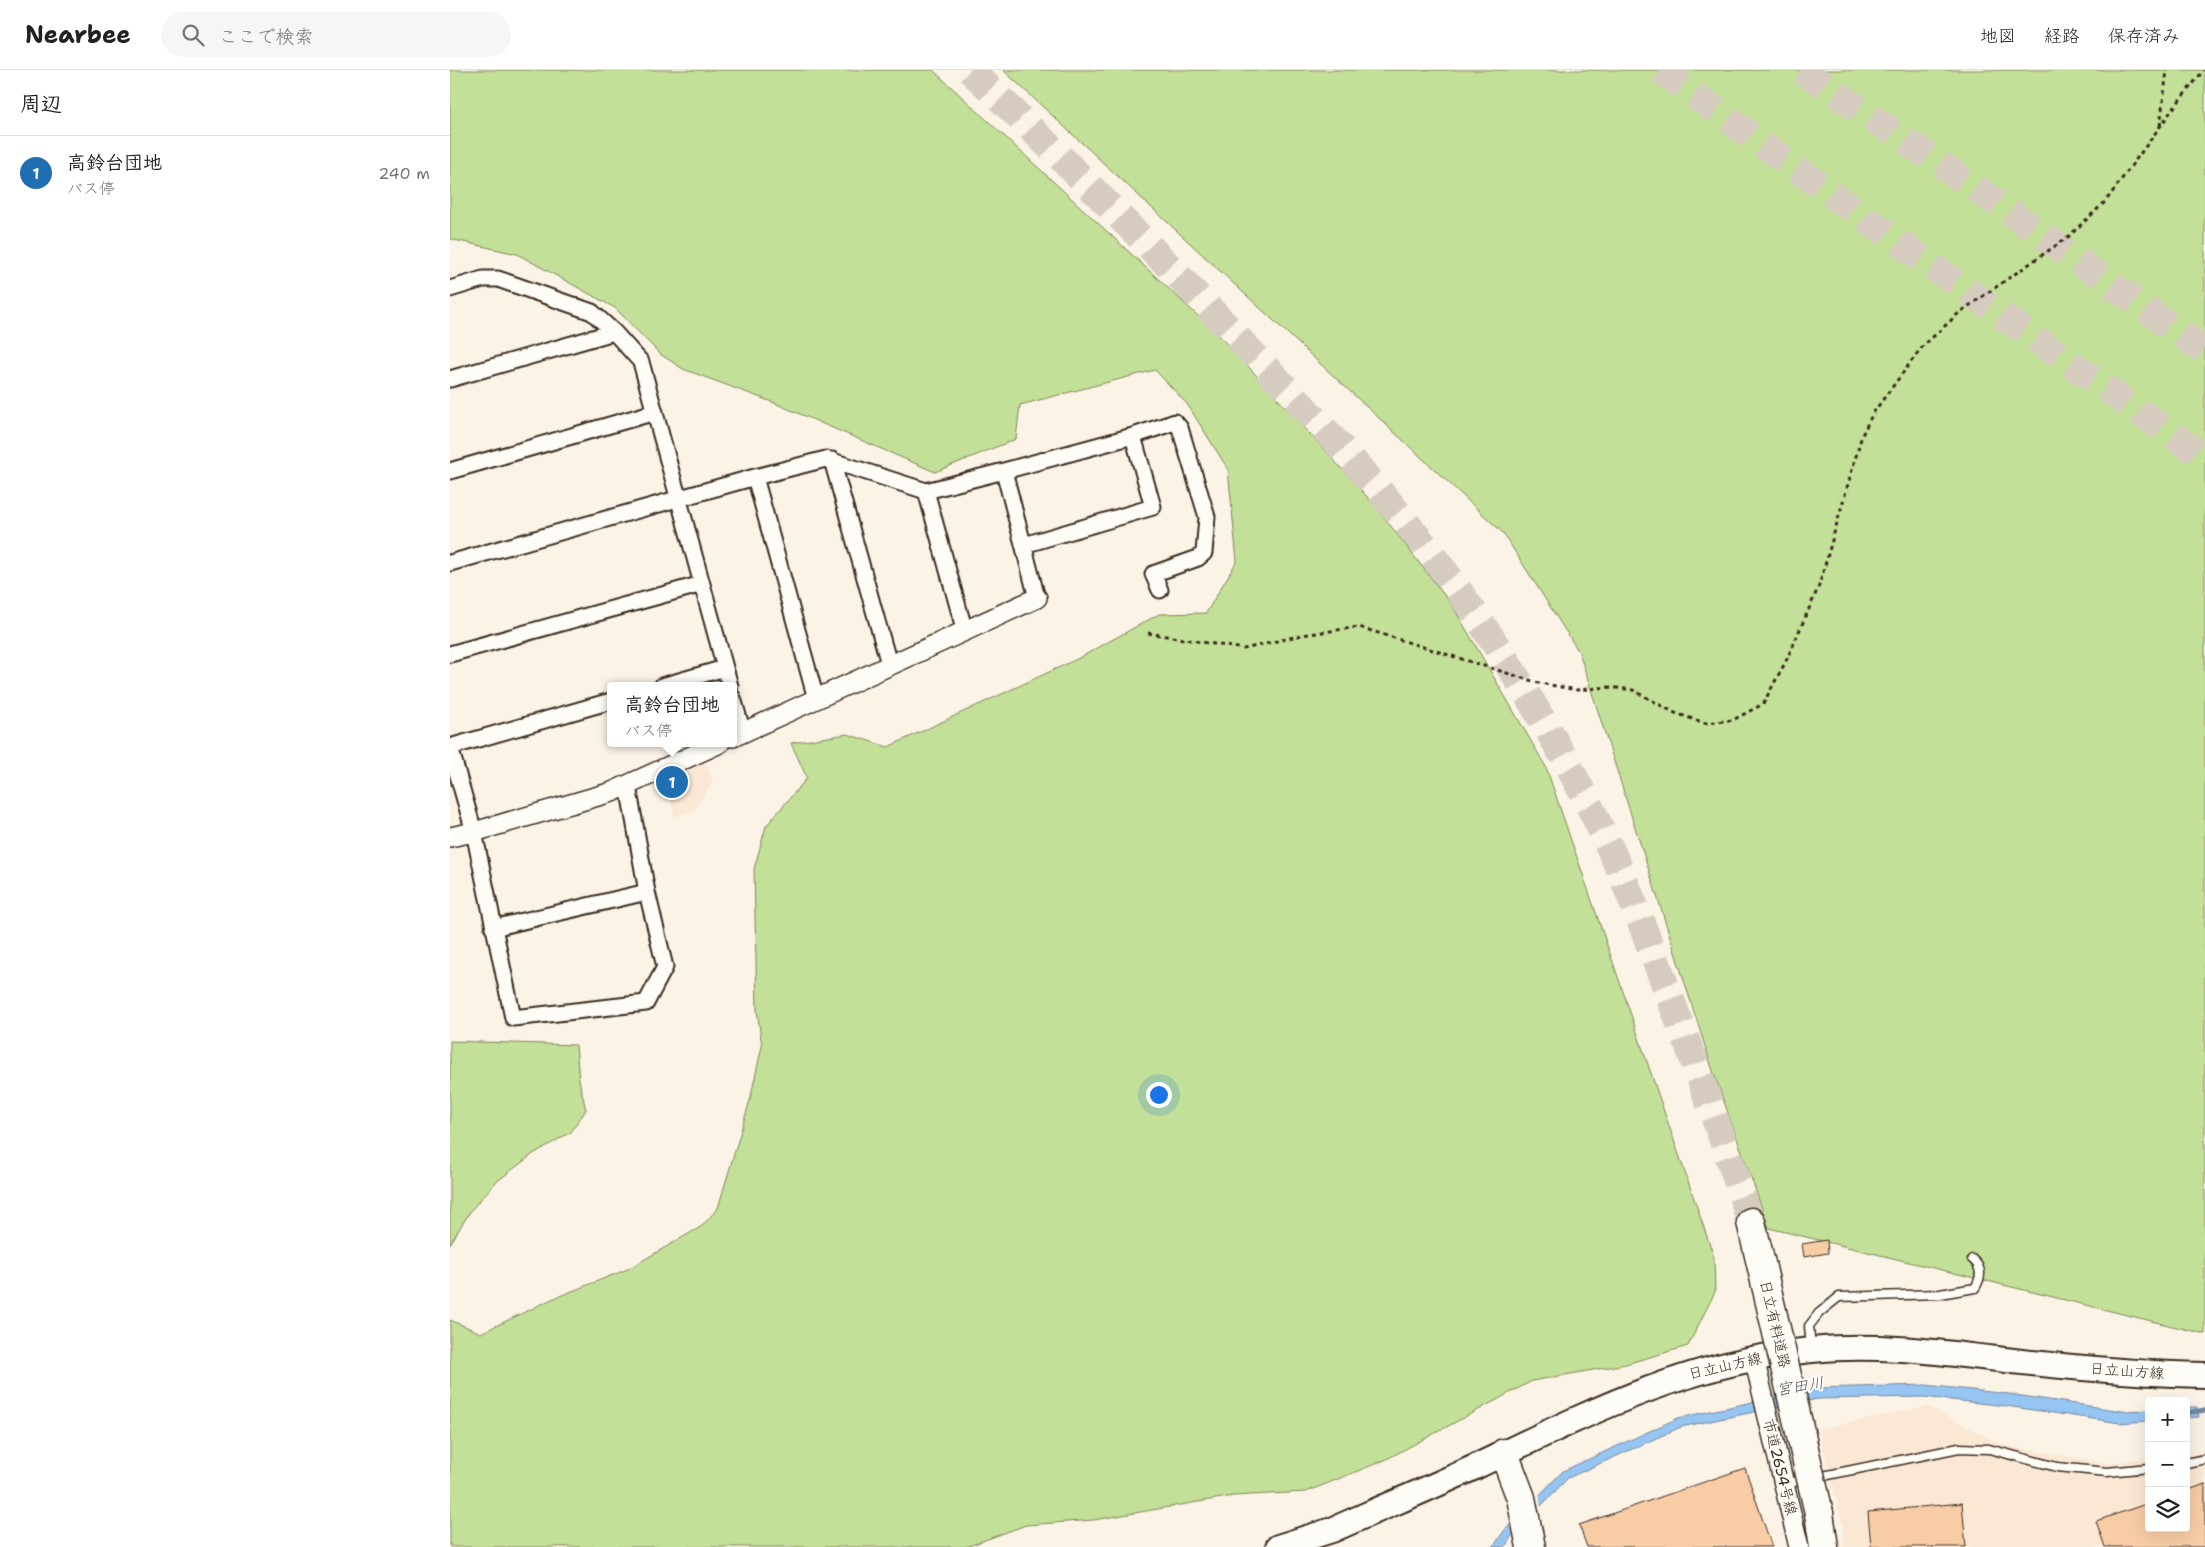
<!DOCTYPE html>
<html lang="ja">
<head>
<meta charset="utf-8">
<style>
	:root { --surface:#fff; --page:#f6f6f6; --text:#202124; --muted:#757577; --line:#e0e0e0; --accent:#1f6fb2 }
	body { margin:0; font-family:"Shantell Sans","Klee One",sans-serif; background:var(--page); color:var(--text) }
	.controls { position:absolute; right:15px; bottom:15px; display:grid; overflow:hidden; border-radius:5px; box-shadow:0 5px 20px #0002 }
	.controls button { width:45px; height:45px; display:grid; place-items:center; padding:0; border:0; border-bottom:1px solid var(--line); background:var(--surface); color:var(--text); font:25px sans-serif }
	.you { position:absolute; left:708px; top:1024px; width:18px; height:18px; margin:-12px; border:4px solid #fff; border-radius:50%; background:#1a73e8; box-shadow:0 0 0 8px #1a73e833 }
	.badge { display:grid; place-items:center; width:32px; height:32px; border-radius:50%; background:var(--accent); color:#fff; font-size:16px; font-weight:700 }
	.pin { position:absolute; translate:-50% -50%; border:2px solid #fff; box-shadow:0 1px 5px #0006 }
	.popup { position:absolute; left:157px; top:612px; width:130px; height:65px; box-sizing:border-box; display:grid; place-content:center; border-radius:5px; background:var(--surface); filter:drop-shadow(0 1px 4px #0005); font-size:16px; white-space:nowrap; color:var(--muted) }
	.popup b { font-size:19px; color:var(--text) }
	.popup::after { content:''; position:absolute; left:50%; top:100%; margin-left:-10px; border:10px solid transparent; border-top-color:var(--surface) }
	.list { margin:0; padding:0; list-style:none }
	h2 { display:flex; justify-content:space-between; align-items:center; height:65px; margin:0; padding:0 20px; font-size:21px }
	h2 small { font-size:16px; font-weight:400; color:var(--muted) }
	.list li { display:grid; grid-template-columns:32px 1fr auto; gap:15px; align-items:center; box-sizing:border-box; height:75px; padding:0 20px; border-top:1px solid var(--line) }
	.list b { display:block; font-size:19px; white-space:nowrap }
	.list p { margin:0; font-size:16px; white-space:nowrap; color:var(--muted) }
	.list em { font-size:16px; font-style:normal; color:var(--muted) }
	.icon { flex:none; width:28px; height:28px; fill:none; stroke:currentColor; stroke-width:2; stroke-linecap:round; stroke-linejoin:round }
	.map { position:relative; flex:none; width:1755px; height:1477px; overflow:hidden }
	header { display:flex; align-items:center; gap:30px; box-sizing:border-box; height:70px; padding:0 25px; background:var(--surface); border-bottom:1px solid var(--line) }
	header strong { font-size:24px }
	nav { display:flex; gap:28px; margin-inline-start:auto; font-size:18px }
	.search { width:350px; height:45px; background:var(--page); display:flex; align-items:center; gap:12px; box-sizing:border-box; padding:0 18px; border-radius:28px; color:var(--muted); font-size:19px }
	main { display:flex }
	aside { flex:1; background:var(--surface) }
	.map>svg:first-child { display:block }
	.built { fill:#fbe8d4 }
	.green { fill:#c2e097; stroke:#7e855a }
	.water { fill:#97c5f2; stroke:#72879d }
	.pier { fill:#fcf3e7 }
	.lines { fill:none; stroke-linecap:round; stroke-linejoin:round }
	.stream { stroke:#72879d; stroke-width:5 }
	.building { fill:#f8cda6; stroke:#3b2a1e }
	.motorway-tunnel { stroke:#d5cbbf; stroke-width:28; stroke-dasharray:28 14; stroke-linecap:butt }
	.service-casing { stroke:#3b2a1e; stroke-width:11 }
	.minor-casing { stroke:#3b2a1e; stroke-width:19 }
	.tertiary-casing { stroke:#3b2a1e; stroke-width:22 }
	.primary-casing { stroke:#3b2a1e; stroke-width:28 }
	.motorway-casing { stroke:#3b2a1e; stroke-width:31 }
	.path { stroke:#3b2a1e; stroke-width:3; stroke-dasharray:4 4; stroke-linecap:butt }
	.service { stroke:#fdfcf7; stroke-width:8 }
	.minor { stroke:#fdfcf7; stroke-width:15 }
	.tertiary { stroke:#fdfcf7; stroke-width:19 }
	.primary { stroke:#fdfcf7; stroke-width:24 }
	.motorway { stroke:#fdfcf7; stroke-width:28 }
	.motorway-bridge-casing { stroke:#3b2a1e; stroke-width:31; stroke-linecap:butt }
	.motorway-bridge { stroke:#fdfcf7; stroke-width:28 }
	.labels { text-anchor:middle; dominant-baseline:central; stroke-width:4; stroke-linejoin:round; paint-order:stroke }
	.street-label { font-size:15px; fill:#3b2a1e; stroke:#fdfcf7 }
	.water-label { font-size:16px; font-style:italic; fill:#57585e; stroke:#fdfcf7 }
</style>
</head>
<body>
<header>
<strong>Nearbee</strong>
<div class="search"><svg class="icon" aria-label="search" viewBox="0 0 24 24"><circle cx="10" cy="10" r="6"/><path d="M15 15l6 6"/></svg>ここで検索</div>
<nav><a>地図</a><a>経路</a><a>保存済み</a></nav>
</header>
<main>
<aside>
<h2>周辺<small></small></h2>
<ul class="list">
<li><span class="badge">1</span><div><b>高鈴台団地</b><p>バス停</p></div><em>240 m</em></li>
</ul>
</aside>
<div class="map">
<svg width="1755" height="1477" viewBox="0 0 1755 1477">
	<rect width="100%" height="100%" fill="#fcf3e7"/>
	<filter id="ink" filterUnits="userSpaceOnUse"><feTurbulence type="fractalNoise" baseFrequency=".02" numOctaves="2"/><feDisplacementMap in="SourceGraphic" scale="10" xChannelSelector="R" yChannelSelector="G"/><feConvolveMatrix kernelMatrix="1 2 1 2 8 2 1 2 1" color-interpolation-filters="sRGB"/></filter>
	<g filter="url(#ink)">
		<path class="built" d="M256 693 263 712 244 740 224 747 217 709Z
			M1478 1336 1552 1375 1657 1393 1699 1388V1458H1736V1384L1755 1382V1477H1393V1456L1368 1359Z"/>
		<path class="green" d="M0 0H483L774 270 922 432 1002 535 1096 697 1264 1187 1265 1222 1238 1276 1176 1294 1082 1311 935 1390 856 1422 783 1426 644 1450 576 1455 516 1477H0V1250L31 1263 102 1229 178 1199 252 1156 268 1138 300 1030 312 976 307 940 304 799 316 756 357 708 341 673 397 664 438 677 629 588 709 544 756 543 787 491 778 399 737 334 705 300 570 335 566 369 485 402 322 332 233 299 210 284 165 238 67 184 0 169Z
			M553 0H1755V1264L1319 1158 1262 998 1129 582 1053 463Z
			M0 971 126 975 129 1010 136 1040 121 1062 83 1084 46 1112 21 1140 0 1174Z"/>
		<path class="water" d="M1475 1315 1559 1324 1672 1341 1699 1340V1351L1670 1353 1556 1336 1473 1327 1368 1329 1231 1357 1118 1408 1061 1467 1055 1477H1043L1054 1461 1113 1401 1228 1348 1368 1318Z
			M1736 1337H1747L1749 1347 1736 1348Z"/>
		<path class="pier" d="M1089 1422 1091 1439 1063 1468 1060 1451Z"/>
		<g class="lines">
			<path class="stream" d="M1736 1343 1755 1340"/>
		</g>
		<path class="building" d="M1377 1170 1378 1183 1354 1187 1352 1174Z
			M1295 1398 1322 1477H1137L1129 1455Z
			M1755 1414V1477H1655L1646 1451 1699 1433V1458H1736V1421Z
			M1512 1433 1516 1477H1421L1418 1442Z"/>
		<g class="lines">
			<path class="motorway-tunnel" d="M520 0C616 91 710 186 801 282 873 357 945 433 1006 517 1066 601 1121 693 1164 787 1184 832 1201 879 1219 925 1248 1001 1276 1076 1301 1152
				M1210 0 1469 187 1755 388
				M1351 0 1527 119 1755 281"/>
			<g class="service-casing">
				<path id="service" d="M1361 1278 1359 1256 1369 1243 1389 1227 1490 1224 1525 1218C1532 1207 1532 1197 1522 1189
					M1736 1393 1755 1389
					M1334 1414 1509 1378 1539 1379 1607 1397 1657 1402 1699 1398"/>
			</g>
			<g class="minor-casing">
				<path id="minor" d="M0 219 33 209H48L142 242 164 262 191 292 280 616
					M0 309 164 262
					M382 390 439 594
					M0 401 205 342
					M554 401 683 366 725 352 730 358 757 447 754 483 748 488 703 504 710 520
					M305 407 366 629
					M476 421 515 562
					M574 475 703 437 683 366
					M0 493 305 407 376 389 476 421 554 401 587 528
					M0 584 252 514
					M212 616 275 598
					M283 628 293 663
					M0 677 24 762 63 948 196 933 215 897 197 822 178 716
					M0 677 161 631
					M43 858 197 822"/>
			</g>
			<g class="tertiary-casing">
				<path id="tertiary" d="M283 667 587 528
					M0 767 24 762 162 722 270 673
					M1304 1288 1349 1477"/>
			</g>
			<g class="primary-casing">
				<path id="primary" d="M828 1477 882 1460 916 1445C953 1429 989 1414 1025 1397 1134 1345 1239 1291 1362 1280 1429 1273 1496 1283 1563 1291 1627 1298 1691 1304 1755 1305"/>
			</g>
			<g class="motorway-casing">
				<path id="motorway" d="M1301 1152 1311 1194
					M1054 1383 1071 1428 1081 1477
					M1369 1443 1374 1477"/>
			</g>
			<path class="path" d="M1710 56 1717 0
				M698 563 794 579 852 565 909 557 1089 613 1127 620 1159 617 1183 620 1225 643 1255 653 1283 650 1313 634 1336 591 1369 516 1412 365 1423 343 1472 277 1510 242 1618 167 1655 132 1725 36 1754 0"/>
			<use href="#service" class="service"/>
			<use href="#minor" class="minor"/>
			<use href="#tertiary" class="tertiary"/>
			<use href="#primary" class="primary"/>
			<use href="#motorway" class="motorway"/>
			<g class="motorway-bridge-casing">
				<path id="motorway-bridge" d="M1311 1194 1369 1443"/>
			</g>
			<use href="#motorway-bridge" class="motorway-bridge"/>
		</g>
	</g>
	<g class="labels">
		<g class="street-label">
			<text transform="translate(1325 1254) rotate(77)">日立有料道路</text>
			<text transform="translate(1275 1296) rotate(-13)">日立山方線</text>
			<text transform="translate(1677 1301) rotate(4)">日立山方線</text>
			<text transform="translate(1330 1397) rotate(76)">市道2654号線</text>
		</g>
		<g class="water-label">
			<text transform="translate(1350 1316) rotate(-9)">宮田川</text>
		</g>
	</g>
</svg>
<div class="controls">
<button>+</button>
<button>−</button>
<button><svg class="icon" aria-label="layers" viewBox="0 0 24 24"><path d="M12 4l9 5-9 5-9-5zM3 14l9 5 9-5"/></svg></button>
</div>
<div class="you"></div>
<div class="pin badge" style="left:222px;top:712px">1</div>
<div class="popup"><b>高鈴台団地</b>バス停</div>
</div>
</main>
</body>
</html>
